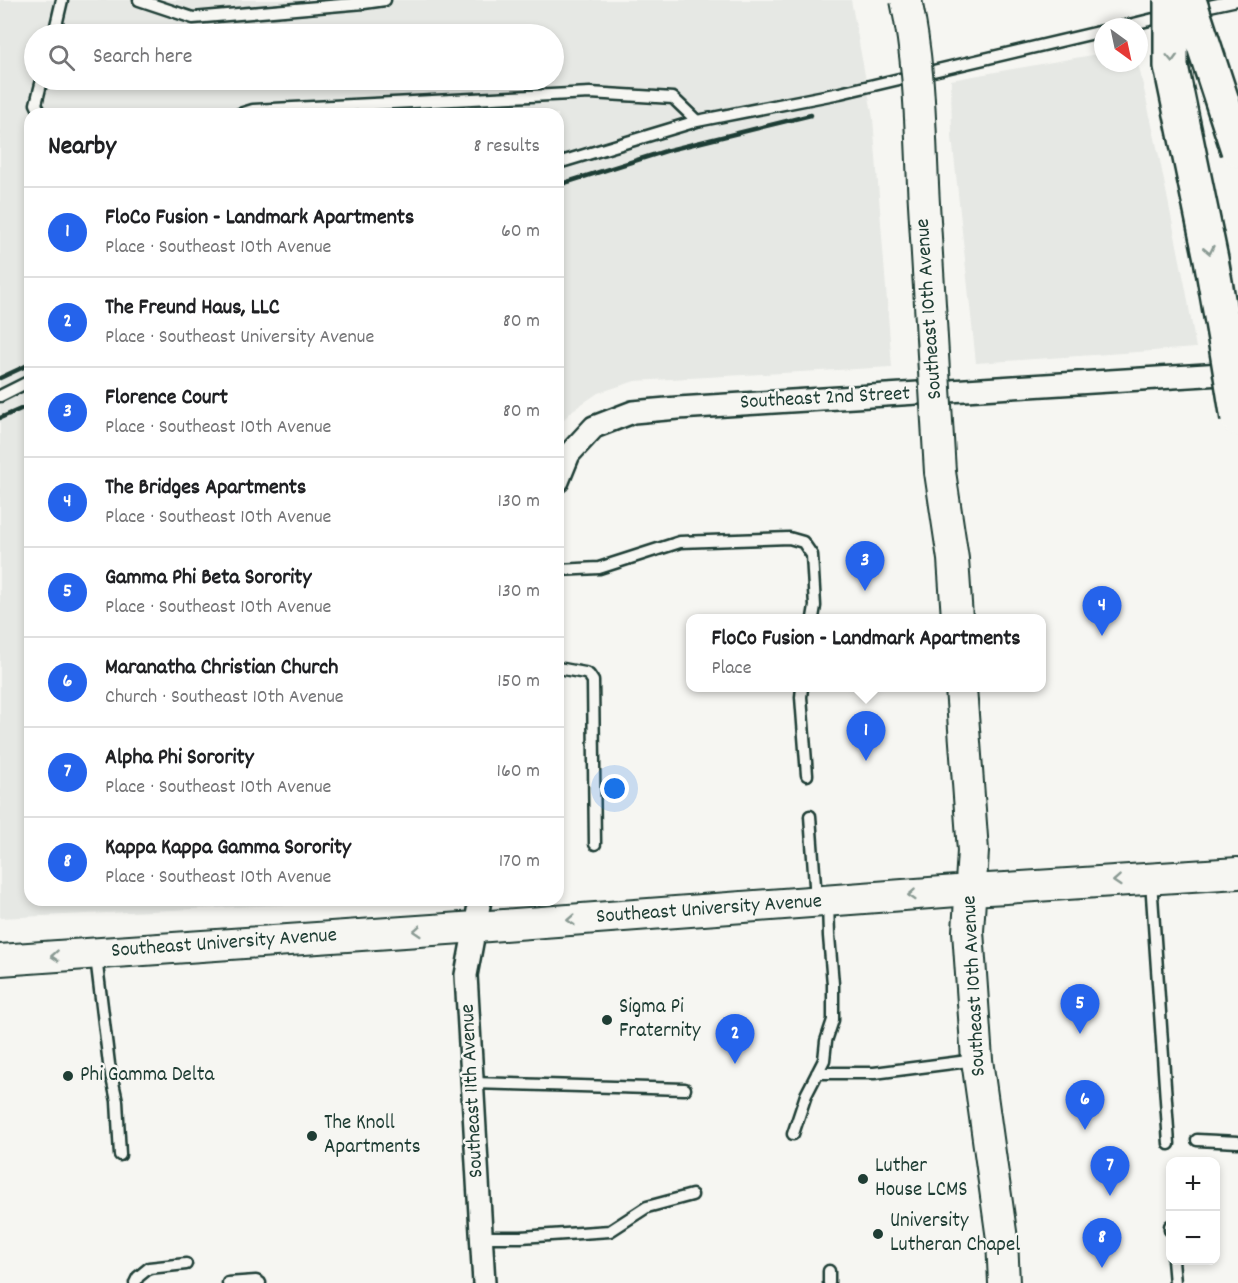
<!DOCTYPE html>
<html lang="en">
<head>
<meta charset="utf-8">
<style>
	:root { --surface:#fff; --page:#f2f2f2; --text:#202124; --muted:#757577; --line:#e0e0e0; --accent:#2563eb }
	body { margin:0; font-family:Dekko,sans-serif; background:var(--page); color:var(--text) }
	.controls { position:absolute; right:18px; bottom:18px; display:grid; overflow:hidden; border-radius:12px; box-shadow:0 3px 9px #0003 }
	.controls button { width:54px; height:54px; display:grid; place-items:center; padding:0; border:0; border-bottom:2px solid var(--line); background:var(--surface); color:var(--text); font:30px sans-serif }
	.compass { position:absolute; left:1094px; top:18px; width:54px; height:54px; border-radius:50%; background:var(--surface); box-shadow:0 3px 9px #0003; rotate:147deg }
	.you { position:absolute; left:615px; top:789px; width:21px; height:21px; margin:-15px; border:4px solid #fff; border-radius:50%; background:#1a73e8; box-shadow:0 0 0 9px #1a73e833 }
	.badge { display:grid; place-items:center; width:39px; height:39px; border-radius:50%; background:var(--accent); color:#fff; font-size:20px; font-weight:700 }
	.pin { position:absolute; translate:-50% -50px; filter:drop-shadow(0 2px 3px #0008) }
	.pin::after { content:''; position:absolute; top:32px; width:21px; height:18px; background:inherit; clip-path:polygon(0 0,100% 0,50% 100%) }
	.popup { position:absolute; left:686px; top:614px; width:360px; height:78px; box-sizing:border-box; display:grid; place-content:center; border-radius:12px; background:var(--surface); filter:drop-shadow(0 2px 4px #0005); font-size:20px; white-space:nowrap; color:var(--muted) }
	.popup b { font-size:22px; color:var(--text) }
	.popup::after { content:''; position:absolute; left:50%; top:100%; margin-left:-12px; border:12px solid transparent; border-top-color:var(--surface) }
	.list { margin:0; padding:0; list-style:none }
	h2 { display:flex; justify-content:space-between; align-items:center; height:78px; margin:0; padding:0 24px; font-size:26px }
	h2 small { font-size:20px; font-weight:400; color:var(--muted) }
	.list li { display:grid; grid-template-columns:39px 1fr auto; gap:18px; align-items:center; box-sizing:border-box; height:90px; padding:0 24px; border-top:2px solid var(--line) }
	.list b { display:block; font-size:22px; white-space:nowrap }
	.list p { margin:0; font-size:20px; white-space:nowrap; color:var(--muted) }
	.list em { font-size:20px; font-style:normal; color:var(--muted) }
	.icon { flex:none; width:33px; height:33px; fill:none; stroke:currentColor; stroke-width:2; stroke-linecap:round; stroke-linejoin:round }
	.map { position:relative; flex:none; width:1238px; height:1283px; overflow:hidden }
	.search { position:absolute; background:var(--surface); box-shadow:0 3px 9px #0003; left:24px; top:24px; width:540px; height:66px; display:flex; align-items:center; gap:15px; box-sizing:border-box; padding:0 21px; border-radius:33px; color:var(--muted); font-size:22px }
	.panel { position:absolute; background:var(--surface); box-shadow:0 3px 9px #0003; left:24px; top:108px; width:540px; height:798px; border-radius:18px }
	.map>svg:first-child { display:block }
	.built { fill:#e6e8e4; fill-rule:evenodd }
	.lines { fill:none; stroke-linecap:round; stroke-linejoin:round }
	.lane-casing { stroke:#1f3d34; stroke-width:15 }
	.street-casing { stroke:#1f3d34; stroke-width:26 }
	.secondary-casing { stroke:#1f3d34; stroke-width:34 }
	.lane { stroke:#f6f6f2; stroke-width:10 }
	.street { stroke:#f6f6f2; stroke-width:21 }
	.secondary { stroke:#f6f6f2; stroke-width:30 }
	.rail { stroke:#1f3d34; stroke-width:4.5 }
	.secondary-bridge-casing { stroke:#1f3d34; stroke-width:34; stroke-linecap:butt }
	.highway-bridge-casing { stroke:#1f3d34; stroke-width:38; stroke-linecap:butt }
	.secondary-bridge { stroke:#f6f6f2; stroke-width:30 }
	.highway-bridge { stroke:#f6f6f2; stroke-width:33 }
	.oneway { stroke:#8a9a93 }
	.poi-dot { fill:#1f3d34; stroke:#f6f6f2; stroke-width:2 }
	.labels { text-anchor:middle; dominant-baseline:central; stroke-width:5; stroke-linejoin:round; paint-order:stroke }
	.street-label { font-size:21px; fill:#1f3d34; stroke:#f6f6f2 }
	.poi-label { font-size:21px; fill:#1f3d34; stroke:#f6f6f2; text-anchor:start }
</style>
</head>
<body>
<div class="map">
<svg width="1238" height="1283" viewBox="0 0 1238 1283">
	<rect width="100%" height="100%" fill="#f6f6f2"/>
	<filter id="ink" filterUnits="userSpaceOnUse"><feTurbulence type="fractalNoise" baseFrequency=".0167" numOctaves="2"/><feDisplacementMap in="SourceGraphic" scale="12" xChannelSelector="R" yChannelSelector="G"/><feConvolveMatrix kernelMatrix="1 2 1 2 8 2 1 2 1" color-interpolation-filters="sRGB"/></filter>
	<g filter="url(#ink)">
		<path class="built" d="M0 0H851L873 118 892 367 635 381 598 393 573 410 558 425V114H30V900H383L0 918ZM34 34H554V80H34Z
			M1103 53V63H1138L1159 156 1186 290 1196 348 976 363 952 137 951 80Z"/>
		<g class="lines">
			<g class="lane-casing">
				<path id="lane" d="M139 0 193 18 364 3 385 0
					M1196 9 1237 0
					M1121 27 1166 16
					M54 34 62 0
					M41 114 36 104 42 80
					M240 114 253 110 590 93 673 98 697 121
					M558 163 697 121 840 93 1103 31
					M0 396 30 381
					M558 570 599 568 680 542 789 538 803 542 812 555 815 606 813 618
					M558 668 585 673 589 675 593 681 595 844
					M802 688 801 697 807 775
					M810 816 816 899
					M1151 881 1169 1144
					M96 957 109 1064 117 1101 120 1155
					M817 1073H874L976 1060
					M472 1083 685 1089
					M793 1134 806 1095 824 1060 826 1041 833 1020V984L829 936 828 902
					M1197 1140 1238 1142
					M1170 1226V1230
					M481 1237H521L610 1231 647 1207 692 1195
					M1173 1260 1175 1283
					M135 1283 138 1277 149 1268 186 1264
					M228 1283 256 1281 260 1283
					M829 1283V1271"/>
			</g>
			<g class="street-casing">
				<path id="street" d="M558 481 569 454 594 427 633 412 678 408 1238 373
					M480 900 466 975 484 1283"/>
			</g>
			<g class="secondary-casing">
				<path id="secondary" d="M940 472 953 559 957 618
					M961 688 973 851 968 931 977 1060 1002 1239 1004 1283
					M0 960 476 927 970 890 1006 888 1238 873"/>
			</g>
			<use href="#lane" class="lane"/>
			<use href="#street" class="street"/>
			<use href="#secondary" class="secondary"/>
			<path class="rail" d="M558 185 669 150 811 115
				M0 378 30 364
				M0 418 30 405"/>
			<g class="secondary-bridge-casing">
				<path id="secondary-bridge" d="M906 0C921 69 920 134 924 204 929 293 935 382 940 472"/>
			</g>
			<g class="highway-bridge-casing">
				<path id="highway-bridge" d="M1171 0V66L1211 259 1226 345 1238 419
					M1189 0 1238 150"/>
			</g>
			<use href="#secondary-bridge" class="secondary-bridge"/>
			<use href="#highway-bridge" class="highway-bridge"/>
		</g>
		<defs><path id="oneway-chevron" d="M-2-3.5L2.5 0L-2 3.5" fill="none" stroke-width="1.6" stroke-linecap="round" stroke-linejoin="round" transform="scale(1.5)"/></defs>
		<g class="oneway">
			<use href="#oneway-chevron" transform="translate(1172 58) rotate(88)"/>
			<use href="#oneway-chevron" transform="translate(1209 250) rotate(78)"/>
			<use href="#oneway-chevron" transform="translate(1117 881) rotate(176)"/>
			<use href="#oneway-chevron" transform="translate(912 895) rotate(176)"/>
			<use href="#oneway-chevron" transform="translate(571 920) rotate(176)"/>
			<use href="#oneway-chevron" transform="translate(417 931) rotate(176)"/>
			<use href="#oneway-chevron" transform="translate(55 956) rotate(176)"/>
		</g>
	</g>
	<g class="poi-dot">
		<circle cx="607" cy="1020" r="6"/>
		<circle cx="68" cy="1076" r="6"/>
		<circle cx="312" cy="1136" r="6"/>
		<circle cx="863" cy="1179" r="6"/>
		<circle cx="878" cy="1234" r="6"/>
	</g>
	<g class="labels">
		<g class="street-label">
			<text transform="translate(930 309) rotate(-94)">Southeast 10th Avenue</text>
			<text transform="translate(825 399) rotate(-3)">Southeast 2nd Street</text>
			<text transform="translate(709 910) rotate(-4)">Southeast University Avenue</text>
			<text transform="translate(224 944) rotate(-4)">Southeast University Avenue</text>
			<text transform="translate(975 986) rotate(-93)">Southeast 10th Avenue</text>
			<text transform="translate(473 1091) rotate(-93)">Southeast 11th Avenue</text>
		</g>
		<g class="poi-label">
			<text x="619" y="1008">Sigma Pi<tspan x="619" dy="24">Fraternity</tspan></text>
			<text x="80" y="1076">Phi Gamma Delta</text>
			<text x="324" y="1124">The Knoll<tspan x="324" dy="24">Apartments</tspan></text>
			<text x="875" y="1167">Luther<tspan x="875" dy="24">House LCMS</tspan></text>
			<text x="890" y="1222">University<tspan x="890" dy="24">Lutheran Chapel</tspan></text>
		</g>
	</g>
</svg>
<div class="controls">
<button>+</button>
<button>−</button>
</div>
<svg class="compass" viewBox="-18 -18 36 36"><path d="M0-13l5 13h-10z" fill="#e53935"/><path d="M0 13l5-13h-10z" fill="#757577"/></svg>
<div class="you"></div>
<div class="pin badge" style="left:866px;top:761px">1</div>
<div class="popup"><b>FloCo Fusion - Landmark Apartments</b>Place</div>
<div class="pin badge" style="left:735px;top:1064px">2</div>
<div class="pin badge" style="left:865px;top:591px">3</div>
<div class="pin badge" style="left:1102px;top:636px">4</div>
<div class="pin badge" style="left:1080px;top:1034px">5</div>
<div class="pin badge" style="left:1085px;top:1130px">6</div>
<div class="pin badge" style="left:1110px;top:1196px">7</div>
<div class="pin badge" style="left:1102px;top:1268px">8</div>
<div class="search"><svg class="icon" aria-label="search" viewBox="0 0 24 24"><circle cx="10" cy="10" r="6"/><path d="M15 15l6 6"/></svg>Search here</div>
<section class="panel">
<h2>Nearby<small>8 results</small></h2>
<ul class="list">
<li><span class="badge">1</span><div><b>FloCo Fusion - Landmark Apartments</b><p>Place · Southeast 10th Avenue</p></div><em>60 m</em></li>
<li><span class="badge">2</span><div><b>The Freund Haus, LLC</b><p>Place · Southeast University Avenue</p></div><em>80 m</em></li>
<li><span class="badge">3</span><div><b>Florence Court</b><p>Place · Southeast 10th Avenue</p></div><em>80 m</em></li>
<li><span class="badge">4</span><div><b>The Bridges Apartments</b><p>Place · Southeast 10th Avenue</p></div><em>130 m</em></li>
<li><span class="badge">5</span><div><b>Gamma Phi Beta Sorority</b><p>Place · Southeast 10th Avenue</p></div><em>130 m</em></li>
<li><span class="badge">6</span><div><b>Maranatha Christian Church</b><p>Church · Southeast 10th Avenue</p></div><em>150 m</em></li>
<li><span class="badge">7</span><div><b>Alpha Phi Sorority</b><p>Place · Southeast 10th Avenue</p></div><em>160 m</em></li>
<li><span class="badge">8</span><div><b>Kappa Kappa Gamma Sorority</b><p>Place · Southeast 10th Avenue</p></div><em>170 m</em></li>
</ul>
</section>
</div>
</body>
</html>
